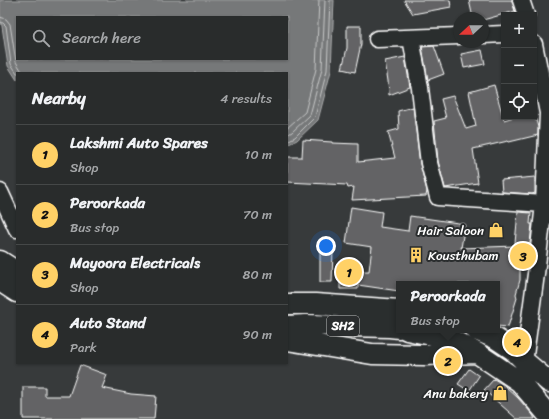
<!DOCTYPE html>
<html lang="en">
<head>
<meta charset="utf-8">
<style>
	:root { --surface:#292c2c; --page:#313434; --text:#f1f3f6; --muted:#a5a7a9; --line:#454848; --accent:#ffd166 }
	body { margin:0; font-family:Sriracha,sans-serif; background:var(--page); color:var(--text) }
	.controls { position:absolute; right:12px; top:12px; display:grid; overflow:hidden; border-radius:0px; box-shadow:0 1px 3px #0004 }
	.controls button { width:36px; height:36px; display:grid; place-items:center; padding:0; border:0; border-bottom:1px solid var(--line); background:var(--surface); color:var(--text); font:20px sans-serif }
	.compass { position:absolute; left:453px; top:12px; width:36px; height:36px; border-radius:50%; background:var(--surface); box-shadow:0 1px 3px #0004; rotate:248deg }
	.you { position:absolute; left:326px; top:246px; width:14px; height:14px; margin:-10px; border:3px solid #fff; border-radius:50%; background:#1a73e8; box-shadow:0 0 0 6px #1a73e833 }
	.badge { display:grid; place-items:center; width:26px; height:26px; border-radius:50%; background:var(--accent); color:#111; font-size:13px; font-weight:700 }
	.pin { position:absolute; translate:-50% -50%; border:2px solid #fff; box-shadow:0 1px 4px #0006 }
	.popup { position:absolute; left:396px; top:281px; width:104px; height:52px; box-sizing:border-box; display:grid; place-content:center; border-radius:0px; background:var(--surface); filter:drop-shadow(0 1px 3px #0005); font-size:13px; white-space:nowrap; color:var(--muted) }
	.popup b { font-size:15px; color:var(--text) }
	.popup::after { content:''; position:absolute; left:50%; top:100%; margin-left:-8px; border:8px solid transparent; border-top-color:var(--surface) }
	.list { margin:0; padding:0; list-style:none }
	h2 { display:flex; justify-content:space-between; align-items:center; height:52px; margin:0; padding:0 16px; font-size:17px }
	h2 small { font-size:13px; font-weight:400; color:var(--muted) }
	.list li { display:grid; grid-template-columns:26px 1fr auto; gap:12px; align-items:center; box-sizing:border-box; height:60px; padding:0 16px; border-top:1px solid var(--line) }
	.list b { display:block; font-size:15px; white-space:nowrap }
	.list p { margin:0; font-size:13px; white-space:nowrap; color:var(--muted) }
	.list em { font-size:13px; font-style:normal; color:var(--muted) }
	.icon { flex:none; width:22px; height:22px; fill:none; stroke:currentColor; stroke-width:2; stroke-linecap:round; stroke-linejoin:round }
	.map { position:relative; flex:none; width:549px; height:419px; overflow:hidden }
	.search { position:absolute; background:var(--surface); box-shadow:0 1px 3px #0004; left:16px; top:16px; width:272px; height:44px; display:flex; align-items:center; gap:10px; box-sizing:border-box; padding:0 14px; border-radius:0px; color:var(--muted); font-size:15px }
	.panel { position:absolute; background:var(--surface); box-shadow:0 1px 3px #0004; left:16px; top:72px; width:272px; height:292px; border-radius:0px }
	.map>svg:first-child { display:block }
	.water { fill:#767879; stroke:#adaeaf; fill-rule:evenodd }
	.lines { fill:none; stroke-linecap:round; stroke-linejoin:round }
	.shore { stroke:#c8c9c9; stroke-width:1 }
	.building { fill:#636465; stroke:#fff }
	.minor-casing { stroke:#fff; stroke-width:19 }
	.major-casing { stroke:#fff; stroke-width:23 }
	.minor { stroke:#2a2d2e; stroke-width:16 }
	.major { stroke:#2a2d2e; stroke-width:20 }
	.labels { text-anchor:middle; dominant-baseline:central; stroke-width:4; stroke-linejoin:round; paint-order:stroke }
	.shield { fill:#2a2d2e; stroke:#bfc0c0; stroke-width:1 }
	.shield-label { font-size:12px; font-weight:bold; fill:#fff }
	.poi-label { font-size:13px; fill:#fff; stroke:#2a2d2e; text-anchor:end }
</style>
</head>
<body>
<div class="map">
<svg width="549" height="419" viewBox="0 0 549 419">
	<rect width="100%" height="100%" fill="#373a3b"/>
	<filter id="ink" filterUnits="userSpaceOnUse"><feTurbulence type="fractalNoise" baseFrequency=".025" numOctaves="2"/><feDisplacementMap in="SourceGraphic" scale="8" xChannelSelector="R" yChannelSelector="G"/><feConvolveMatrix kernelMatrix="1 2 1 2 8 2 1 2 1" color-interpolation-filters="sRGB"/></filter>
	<g filter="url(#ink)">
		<path class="water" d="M0 0H334L331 71 318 120 297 140 287 145V73H17V80L8 66 0 13ZM17 17H287V59H17Z"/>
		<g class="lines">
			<path class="shore" d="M0 17 6 19 10 24 16 62 23 73
				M0 22 3 23 6 26 11 64 17 73
				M287 128 305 112 316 69 319 0
				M287 135 292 132 310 115 322 69 325 0
				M287 141 295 137 315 117 327 70 330 0"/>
		</g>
		<path class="building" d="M404 0H450L451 7 413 14Z
			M469 0H512L515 11 483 20V18H473Z
			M347 26H361V44L355 72 342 69 347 48Z
			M434 46 444 74 428 80 422 47Z
			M482 50 485 64 464 68 461 54Z
			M405 57 410 87 389 95 388 81 385 61Z
			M494 85 504 120 514 117H535L538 127V135L509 142 508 141 473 149 478 183 445 188 438 161 434 121 446 118 441 99 453 96 466 129 476 126 469 92Z
			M413 107 420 164 427 191 426 196 352 200 354 187 348 188 347 185 287 182V157H302L303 140 332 142V143L358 144V162L395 158 388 132 399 129 398 111Z
			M535 177V193L532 194 502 192 501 180Z
			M351 207 382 212 380 227 408 231 410 216 465 224 461 248 515 246V268L520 270V280L516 294 517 298 508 327 497 326V284H399V291L358 285V289H340V272L369 271 372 247 346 243Z
			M518 212 531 213 530 224H532L530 244 515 243Z
			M320 249H333L332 282H320Z
			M80 365 107 375 102 388 131 394 156 396 154 419H23V387H45V396H69Z
			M469 369 479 376 469 391 458 384Z
			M494 379 504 385 518 398 533 415 535 419H517L484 390Z"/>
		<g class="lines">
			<g class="minor-casing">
				<path id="minor" d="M521 0 526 15
					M483 35 504 34
					M411 38 420 88 429 163 438 197 544 204
					M377 39 459 36
					M0 192 17 229
					M523 370 536 274 544 204 548 113 534 44"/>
			</g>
			<g class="major-casing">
				<path id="major" d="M0 261 17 272
					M0 281 17 292
					M287 304H315L399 310
					M287 326 306 325 390 327 399 328
					M407 330 451 339 477 353 520 382 549 416
					M476 330 495 338 513 350 524 361 549 382
					M287 340 372 354 424 355 477 353"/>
			</g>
			<use href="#minor" class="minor"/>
			<use href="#major" class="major"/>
		</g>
	</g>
	<defs>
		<g id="shop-bare" transform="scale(1.2)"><path d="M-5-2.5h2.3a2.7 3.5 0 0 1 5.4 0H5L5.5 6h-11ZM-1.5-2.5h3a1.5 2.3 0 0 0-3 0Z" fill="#ffd166" stroke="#2a2d2e" stroke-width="2.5" paint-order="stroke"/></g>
		<g id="building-bare" transform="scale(1.2)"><path d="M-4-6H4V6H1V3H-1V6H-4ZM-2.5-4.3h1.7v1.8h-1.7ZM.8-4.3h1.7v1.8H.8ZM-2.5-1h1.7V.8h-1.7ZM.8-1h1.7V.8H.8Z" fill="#ffd166" stroke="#2a2d2e" stroke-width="2.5" paint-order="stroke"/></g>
	</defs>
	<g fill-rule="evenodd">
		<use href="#shop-bare" x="496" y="230"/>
		<use href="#building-bare" x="416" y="255"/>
		<use href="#shop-bare" x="500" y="393"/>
	</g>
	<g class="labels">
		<rect class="shield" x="327" y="316" width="32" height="20" rx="3"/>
		<g class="shield-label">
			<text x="343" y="326">SH2</text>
		</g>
		<g class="poi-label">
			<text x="484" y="230">Hair Saloon</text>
			<text x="428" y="255" text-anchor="start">Kousthubam</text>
			<text x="488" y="393">Anu bakery</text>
		</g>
	</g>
</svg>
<div class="controls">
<button>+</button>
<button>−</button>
<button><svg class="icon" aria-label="locate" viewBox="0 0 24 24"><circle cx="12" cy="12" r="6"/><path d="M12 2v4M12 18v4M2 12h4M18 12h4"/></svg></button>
</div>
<svg class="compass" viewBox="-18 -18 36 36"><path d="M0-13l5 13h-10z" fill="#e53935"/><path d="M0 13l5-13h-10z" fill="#a5a7a9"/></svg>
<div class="you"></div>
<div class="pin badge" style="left:349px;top:272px">1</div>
<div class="pin badge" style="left:448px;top:361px">2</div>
<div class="popup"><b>Peroorkada</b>Bus stop</div>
<div class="pin badge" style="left:523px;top:256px">3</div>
<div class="pin badge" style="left:517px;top:342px">4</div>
<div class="search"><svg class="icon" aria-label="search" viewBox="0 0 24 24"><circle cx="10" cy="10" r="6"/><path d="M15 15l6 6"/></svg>Search here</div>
<section class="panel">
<h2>Nearby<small>4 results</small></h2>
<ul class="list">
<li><span class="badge">1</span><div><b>Lakshmi Auto Spares</b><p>Shop</p></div><em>10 m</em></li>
<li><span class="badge">2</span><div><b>Peroorkada</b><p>Bus stop</p></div><em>70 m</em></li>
<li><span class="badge">3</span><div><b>Mayoora Electricals</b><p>Shop</p></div><em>80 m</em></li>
<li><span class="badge">4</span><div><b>Auto Stand</b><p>Park</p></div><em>90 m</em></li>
</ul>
</section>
</div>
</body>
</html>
